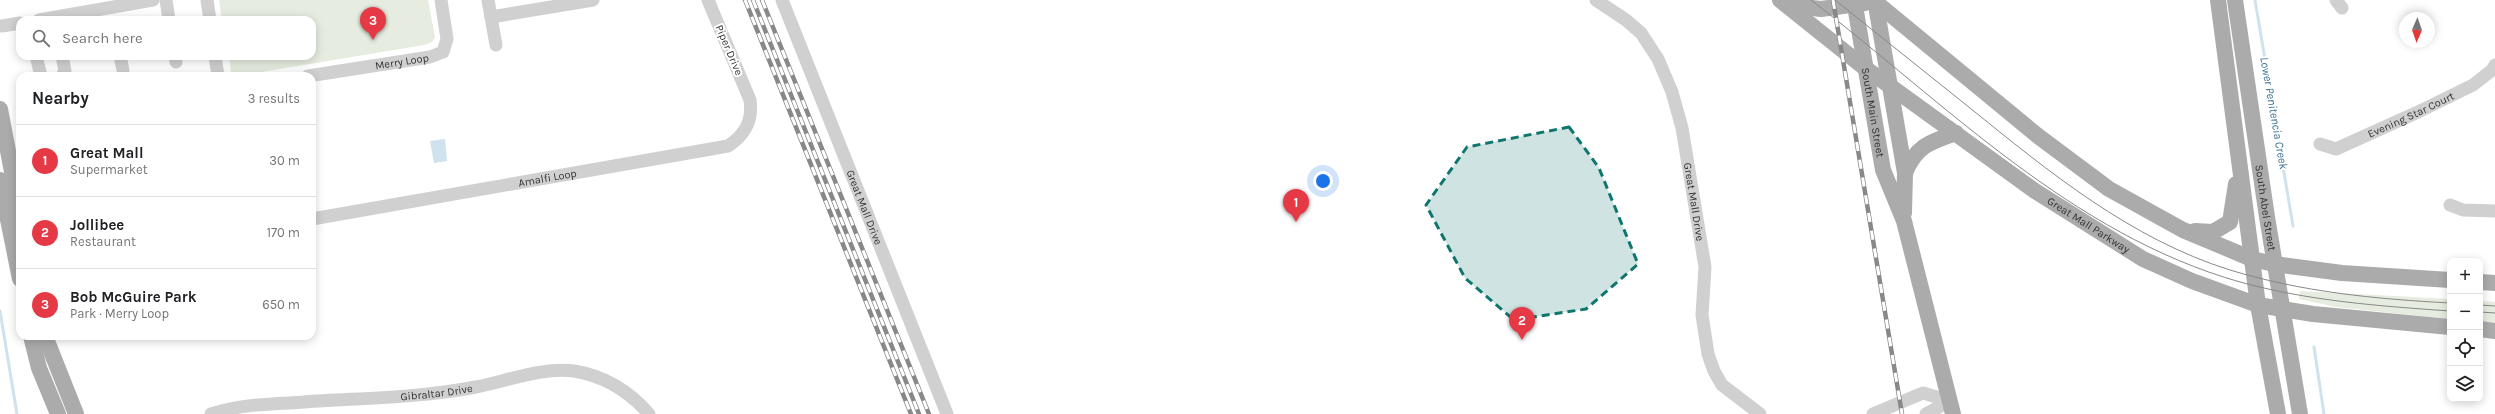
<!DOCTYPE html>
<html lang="en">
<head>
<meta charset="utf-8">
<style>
	:root { --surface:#fff; --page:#f6f6f6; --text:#202124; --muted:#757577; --line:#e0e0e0; --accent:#e63946 }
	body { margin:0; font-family:Karla,sans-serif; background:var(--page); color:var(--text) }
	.controls { position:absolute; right:12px; bottom:12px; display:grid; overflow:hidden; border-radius:8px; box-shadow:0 2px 10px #0003 }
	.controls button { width:36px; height:36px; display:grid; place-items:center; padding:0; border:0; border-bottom:1px solid var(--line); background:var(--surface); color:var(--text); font:20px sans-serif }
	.compass { position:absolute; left:2399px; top:12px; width:36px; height:36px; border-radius:50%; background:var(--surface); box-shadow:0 2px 10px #0003; rotate:182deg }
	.you { position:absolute; left:1323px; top:181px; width:14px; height:14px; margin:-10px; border:3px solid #fff; border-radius:50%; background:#1a73e8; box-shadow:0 0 0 6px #1a73e833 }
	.badge { display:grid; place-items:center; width:26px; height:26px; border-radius:50%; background:var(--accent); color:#fff; font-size:13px; font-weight:700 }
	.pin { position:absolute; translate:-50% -33px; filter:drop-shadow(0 1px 2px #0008) }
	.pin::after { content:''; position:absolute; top:21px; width:14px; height:12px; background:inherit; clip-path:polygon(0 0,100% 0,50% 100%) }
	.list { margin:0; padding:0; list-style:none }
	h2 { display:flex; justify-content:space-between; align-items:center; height:52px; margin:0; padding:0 16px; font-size:17px }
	h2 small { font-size:13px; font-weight:400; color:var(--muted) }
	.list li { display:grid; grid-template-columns:26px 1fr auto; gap:12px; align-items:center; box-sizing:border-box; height:72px; padding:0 16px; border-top:1px solid var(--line) }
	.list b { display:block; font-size:15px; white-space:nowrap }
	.list p { margin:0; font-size:13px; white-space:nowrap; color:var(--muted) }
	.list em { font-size:13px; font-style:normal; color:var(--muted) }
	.icon { flex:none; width:22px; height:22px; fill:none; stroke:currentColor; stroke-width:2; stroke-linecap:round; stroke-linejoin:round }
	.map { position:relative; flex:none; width:2495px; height:414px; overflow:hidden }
	.search { position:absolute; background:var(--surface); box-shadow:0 2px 10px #0003; left:16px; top:16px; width:300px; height:44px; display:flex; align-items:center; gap:10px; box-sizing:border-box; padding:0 14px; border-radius:12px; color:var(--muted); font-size:15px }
	.panel { position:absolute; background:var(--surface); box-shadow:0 2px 10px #0003; left:16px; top:72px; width:300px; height:268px; border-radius:12px }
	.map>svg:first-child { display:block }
	.green { fill:#e6ecdf }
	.water { fill:#cfe2ee }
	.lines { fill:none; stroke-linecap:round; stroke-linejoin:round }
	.stream { stroke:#cfe2ee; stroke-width:3 }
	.minor { stroke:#d0d0d0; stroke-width:13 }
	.major { stroke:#ababab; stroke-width:16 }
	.tram { stroke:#888; stroke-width:1 }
	.rail-casing { stroke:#888; stroke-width:4.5 }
	.rail { stroke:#fff; stroke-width:3; stroke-dasharray:9; stroke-linecap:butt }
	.marked { fill:#0f766e; fill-opacity:0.2; stroke:#0f766e; stroke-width:3; stroke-dasharray:8 5; stroke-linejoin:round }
	.labels { text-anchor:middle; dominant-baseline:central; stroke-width:4; stroke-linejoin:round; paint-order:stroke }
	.street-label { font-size:11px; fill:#333; stroke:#fff }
	.water-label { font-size:12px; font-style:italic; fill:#3f7597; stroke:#fff }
</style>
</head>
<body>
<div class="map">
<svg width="2495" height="414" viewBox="0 0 2495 414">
	<rect width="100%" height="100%" fill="#fff"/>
	<path class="green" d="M219 0H428L435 37 432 42 424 45 238 76 231 72 229 56H312V20H222Z
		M2300 291 2450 299V319L2336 307 2299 299Z
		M2480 301 2495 302V323L2480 322Z"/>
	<path class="water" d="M445 139 447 161 434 163 430 141Z"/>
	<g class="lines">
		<path class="stream" d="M2255 0 2293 226
			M0 311 17 414
			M2314 347 2324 414"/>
		<g class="minor">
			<path d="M166 0 169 20"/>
			<path d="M207 0 210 20"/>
			<path d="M488 0 496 45"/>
			<path id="s1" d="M782 0 947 414"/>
			<path id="s2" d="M1596 0 1626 20 1641 33 1658 59 1672 92 1682 128 1705 267 1702 315 1708 354 1714 371 1722 385 1760 414"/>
			<path d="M2336 0 2342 8"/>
			<path d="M491 17 593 0"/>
			<path d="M39 20 153 0"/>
			<path d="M2 26 20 23"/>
			<path d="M36 56 41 76"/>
			<path d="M120 56 123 70"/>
			<path d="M175 56 176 62"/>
			<path d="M215 56 218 76"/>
			<path d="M62 76 65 71 62 56"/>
			<path id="s3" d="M308 76 430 57 443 52 447 39 441 0"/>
			<path id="s4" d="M2320 144 2336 149 2418 112 2473 85 2492 70 2495 65"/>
			<path d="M2450 205 2463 210 2495 211"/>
			<path id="s5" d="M312 219 728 146C745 135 753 121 750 100L708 0"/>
			<path id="s6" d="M211 414C240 404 273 404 304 402 361 398 419 398 476 387 507 381 542 367 574 371 605 376 629 391 649 414"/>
			<path d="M1873 414 1923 393 1950 401"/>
			<path d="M1926 414 1950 401"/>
		</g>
		<g class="major">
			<path id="s7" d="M1780 0 1865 68 2035 191 2143 259 2192 281 2258 305 2313 314 2450 327"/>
			<path id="s8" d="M1854 0 1883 170 1904 221 1953 414"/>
			<path d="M1873 0 2038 136 2109 189 2183 230 2252 259 2274 264 2342 273 2450 280"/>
			<path d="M1875 0 1905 173 1904 213"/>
			<path d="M2218 0 2258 305 2278 414"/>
			<path id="s9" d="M2235 0 2267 217 2300 414"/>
			<path d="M1787 5 1821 9 1865 3"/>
			<path d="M0 109 20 214"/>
			<path d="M1905 173C1916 146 1930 142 1956 133"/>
			<path d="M0 180 20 279"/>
			<path d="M2195 231 2213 232 2230 222 2236 184"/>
			<path d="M2480 282 2495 283"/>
			<path d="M2480 329 2495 331"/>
			<path d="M31 336 39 368 58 414"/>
			<path d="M45 336 76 414"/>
		</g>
		<path class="tram" d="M1811 0C1946 104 2071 234 2240 282 2309 301 2379 306 2450 311
			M1835 0C1880 36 1925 72 1970 108 2049 172 2131 239 2230 270 2302 292 2375 299 2450 303
			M2480 305 2495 306
			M2480 312 2495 313"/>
		<g class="rail-casing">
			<path id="rail" d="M745 0 911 414
				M753 0 919 414
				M762 0 929 414
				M1833 0 1902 414"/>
		</g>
		<use href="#rail" class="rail"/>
	</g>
	<path class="marked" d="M1569 127 1599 168 1638 264 1586 309 1514 320 1465 278 1426 205 1467 147Z"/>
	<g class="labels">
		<g class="street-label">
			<text transform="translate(729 50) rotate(67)">Piper Drive</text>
			<text stroke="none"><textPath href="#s3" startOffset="95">Merry Loop</textPath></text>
			<text stroke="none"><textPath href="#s8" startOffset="114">South Main Street</textPath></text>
			<text stroke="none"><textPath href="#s4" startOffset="99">Evening Star Court</textPath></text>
			<text stroke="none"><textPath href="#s5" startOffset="239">Amalfi Loop</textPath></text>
			<text stroke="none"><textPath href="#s2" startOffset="235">Great Mall Drive</textPath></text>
			<text stroke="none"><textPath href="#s1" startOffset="223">Great Mall Drive</textPath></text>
			<text stroke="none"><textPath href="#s9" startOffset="210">South Abel Street</textPath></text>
			<text stroke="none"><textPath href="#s7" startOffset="382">Great Mall Parkway</textPath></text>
			<text stroke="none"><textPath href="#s6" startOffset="227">Gibraltar Drive</textPath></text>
		</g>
		<g class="water-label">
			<text transform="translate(2274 113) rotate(80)">Lower Penitencia Creek</text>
		</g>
	</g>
</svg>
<div class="controls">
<button>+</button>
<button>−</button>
<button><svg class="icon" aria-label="locate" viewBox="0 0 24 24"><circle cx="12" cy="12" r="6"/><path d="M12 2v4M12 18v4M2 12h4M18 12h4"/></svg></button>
<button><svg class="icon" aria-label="layers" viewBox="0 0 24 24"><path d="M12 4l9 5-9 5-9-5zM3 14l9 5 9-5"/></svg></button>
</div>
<svg class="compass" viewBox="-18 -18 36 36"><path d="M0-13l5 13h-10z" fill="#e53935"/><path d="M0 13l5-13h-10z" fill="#757577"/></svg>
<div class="you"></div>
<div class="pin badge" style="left:1296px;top:222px">1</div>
<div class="pin badge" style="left:1522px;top:340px">2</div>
<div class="pin badge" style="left:373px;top:40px">3</div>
<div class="search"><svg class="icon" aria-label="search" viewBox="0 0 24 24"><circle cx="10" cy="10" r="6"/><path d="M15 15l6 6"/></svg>Search here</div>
<section class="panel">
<h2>Nearby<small>3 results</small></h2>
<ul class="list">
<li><span class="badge">1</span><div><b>Great Mall</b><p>Supermarket</p></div><em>30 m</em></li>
<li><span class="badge">2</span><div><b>Jollibee</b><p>Restaurant</p></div><em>170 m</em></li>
<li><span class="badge">3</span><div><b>Bob McGuire Park</b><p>Park · Merry Loop</p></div><em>650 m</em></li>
</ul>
</section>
</div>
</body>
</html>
